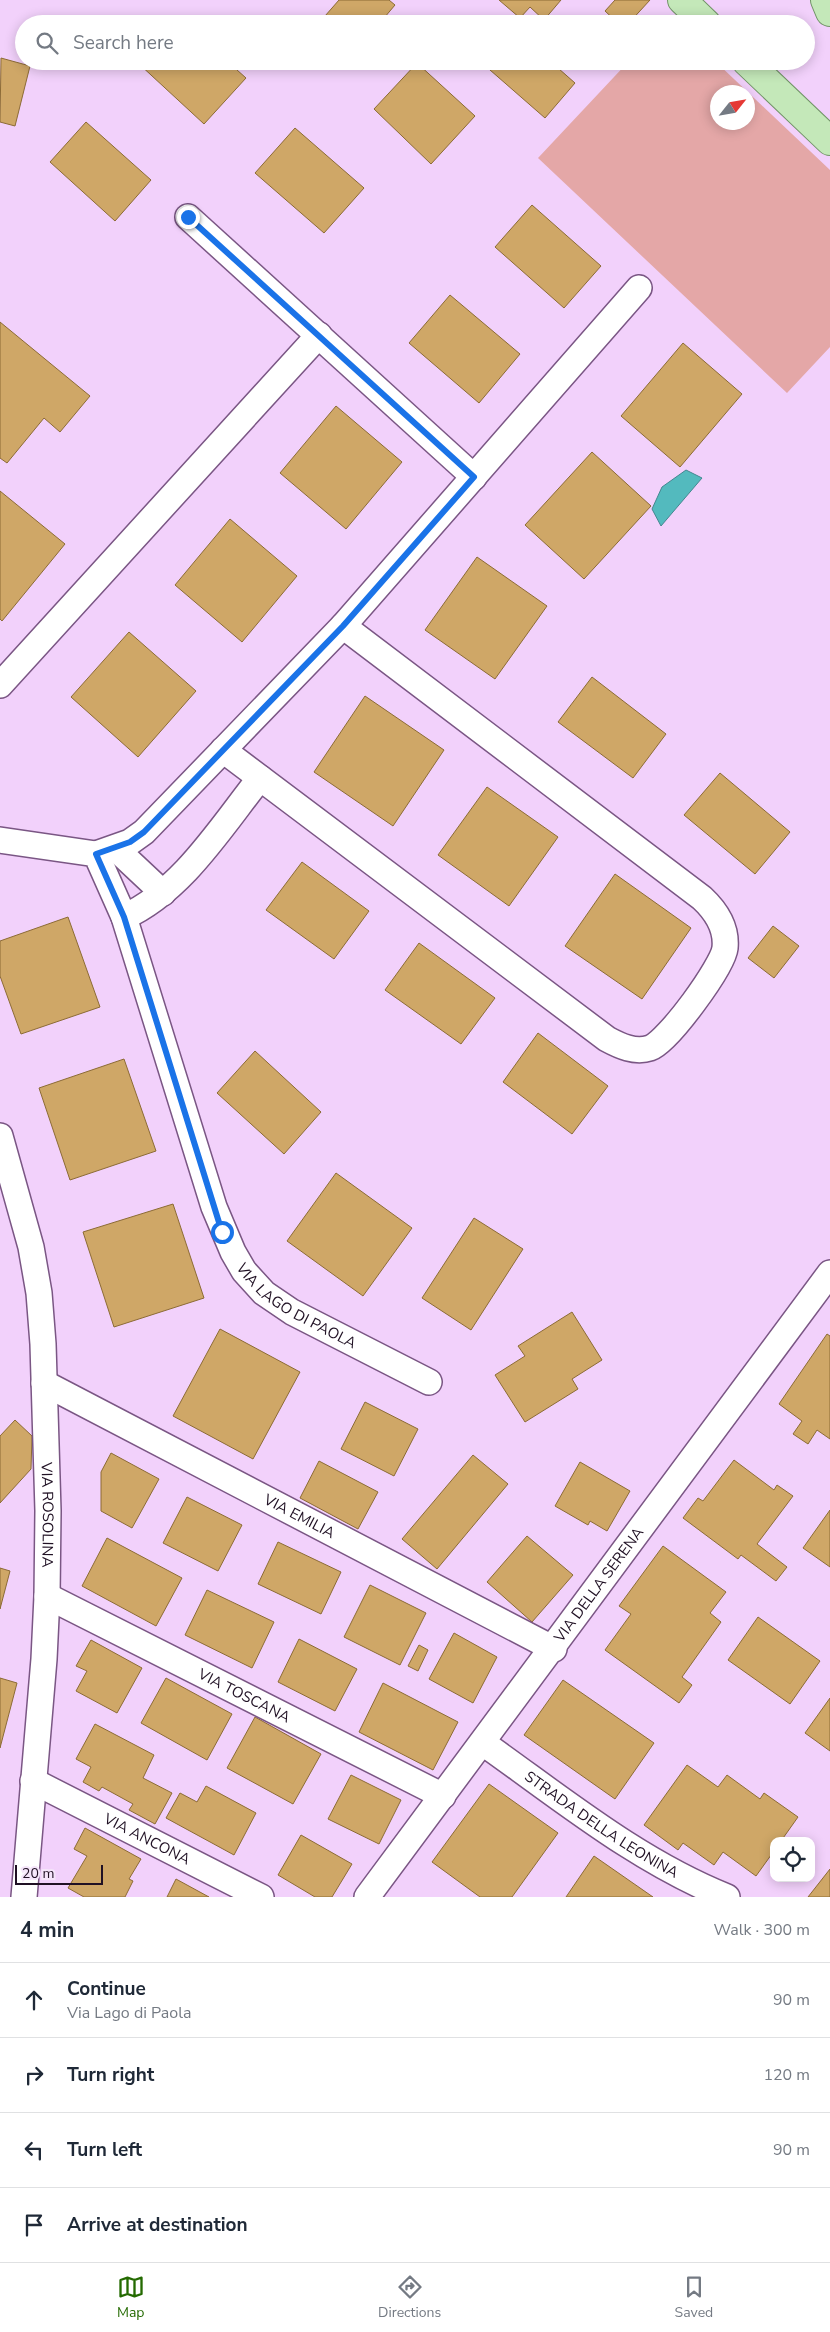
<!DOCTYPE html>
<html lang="en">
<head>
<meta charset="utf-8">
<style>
	:root { --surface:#fff; --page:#f2f2f3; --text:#1f2937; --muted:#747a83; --line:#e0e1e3; --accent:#246a01 }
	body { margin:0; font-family:"Nunito Sans",sans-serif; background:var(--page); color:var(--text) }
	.controls { position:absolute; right:15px; bottom:15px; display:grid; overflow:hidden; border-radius:10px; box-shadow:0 2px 12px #0003 }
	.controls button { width:45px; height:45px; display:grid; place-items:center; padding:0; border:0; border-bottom:1px solid var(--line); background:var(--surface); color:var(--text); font:25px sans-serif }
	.compass { position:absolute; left:710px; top:85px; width:45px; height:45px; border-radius:50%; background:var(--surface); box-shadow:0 2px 12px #0003; rotate:59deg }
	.scale { position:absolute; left:15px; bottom:12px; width:88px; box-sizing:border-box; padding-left:5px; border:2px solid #201124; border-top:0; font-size:14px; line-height:18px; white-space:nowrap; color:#201124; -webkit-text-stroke:4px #f5e5fa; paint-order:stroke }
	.stop { position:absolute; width:15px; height:15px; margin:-11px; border:4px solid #1a73e8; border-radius:50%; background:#fff }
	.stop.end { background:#1a73e8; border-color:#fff; box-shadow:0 1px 5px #0008 }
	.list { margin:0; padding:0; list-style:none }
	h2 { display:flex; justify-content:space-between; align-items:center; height:65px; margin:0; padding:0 20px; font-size:21px }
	h2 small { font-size:16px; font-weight:400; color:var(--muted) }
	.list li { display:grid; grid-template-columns:32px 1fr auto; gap:15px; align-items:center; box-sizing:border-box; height:75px; padding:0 20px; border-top:1px solid var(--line) }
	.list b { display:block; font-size:19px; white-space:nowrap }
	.list p { margin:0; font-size:16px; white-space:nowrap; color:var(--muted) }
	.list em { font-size:16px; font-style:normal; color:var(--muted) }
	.icon { flex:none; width:28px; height:28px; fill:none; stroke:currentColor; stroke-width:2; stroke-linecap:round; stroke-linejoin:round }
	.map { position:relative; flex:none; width:830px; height:1897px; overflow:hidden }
	.search { position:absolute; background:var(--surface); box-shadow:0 2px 12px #0003; left:15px; right:15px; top:15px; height:55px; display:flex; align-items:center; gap:12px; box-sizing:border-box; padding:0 18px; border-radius:28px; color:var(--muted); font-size:19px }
	.sheet { height:365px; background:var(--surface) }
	nav { display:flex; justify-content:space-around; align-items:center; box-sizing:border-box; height:70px; border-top:1px solid var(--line); background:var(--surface); font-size:14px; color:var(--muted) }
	nav a { display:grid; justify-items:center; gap:2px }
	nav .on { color:var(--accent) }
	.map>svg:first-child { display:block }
	.green { fill:#e4a7a7; fill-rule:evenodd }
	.water { fill:#53babe; stroke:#448790 }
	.building { fill:#cfa767; stroke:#8c6b35 }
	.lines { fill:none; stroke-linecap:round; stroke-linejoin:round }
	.minor-casing { stroke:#7a5684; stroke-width:28 }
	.primary-casing { stroke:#719367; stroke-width:30 }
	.minor { stroke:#fff; stroke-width:25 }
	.primary { stroke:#c4e8b9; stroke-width:28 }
	.route { stroke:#1a73e8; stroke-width:6 }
	.labels { text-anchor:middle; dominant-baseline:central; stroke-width:4; stroke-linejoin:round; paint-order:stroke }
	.street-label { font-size:15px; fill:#201124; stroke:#f5e5fa }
</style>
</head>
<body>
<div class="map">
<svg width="830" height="1897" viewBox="0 0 830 1897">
	<rect width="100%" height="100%" fill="#f2d1fb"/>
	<path class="green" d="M629 61H715L830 170V347L787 393 538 158ZM748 92V122H718V92Z"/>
	<path class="water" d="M686 470 702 478 661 526 652 509 662 487Z"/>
	<path class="building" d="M339 0H389L395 5 379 24H318Z
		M499 0H561L544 20 530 7 520 18Z
		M615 0H650L628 24H619L605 11Z
		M1 58 30 66 15 126 0 122Z
		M140 61H227L246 78 204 124 138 63Z
		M484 61H550L575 83 545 118 482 63Z
		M417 63 475 116 431 164 374 109Z
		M86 122 151 180 115 221 50 162Z
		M295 128 364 188 324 233 255 173Z
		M532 205 601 266 564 308 495 247Z
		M450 295 520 354 479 403 409 343Z
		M0 322 90 396 60 432 44 418 7 463 0 458Z
		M683 343 742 394 680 467 621 416Z
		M336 406 402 462 346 529 280 473Z
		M592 452 651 506 584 579 525 525Z
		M0 491 65 544 2 621 0 619Z
		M230 519 297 576 242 642 175 585Z
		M477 557 547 606 495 679 425 630Z
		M129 632 196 691 138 757 71 697Z
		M592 677 666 734 633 778 558 722Z
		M365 696 444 750 393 826 314 772Z
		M720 773 790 832 755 874 684 815Z
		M487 787 558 837 509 906 438 855Z
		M302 862 369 911 334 959 266 910Z
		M615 874 691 928 642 999 565 946Z
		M68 917 100 1007 21 1034 0 976V941Z
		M773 926 799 946 774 978 748 958Z
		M419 943 495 998 461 1044 385 990Z
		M538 1033 608 1086 572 1134 503 1082Z
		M255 1051 321 1112 284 1154 217 1093Z
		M124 1059 156 1151 70 1180 39 1088Z
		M336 1173 412 1228 363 1296 287 1241Z
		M173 1204 204 1298 114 1327 83 1232Z
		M474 1218 523 1249 471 1330 422 1298Z
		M572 1312 602 1360 572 1379 578 1389 525 1422 495 1375 525 1356 518 1346Z
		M220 1329 300 1372 253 1459 173 1416Z
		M827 1334 830 1336V1439L817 1430 808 1444 793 1434 802 1421 779 1404Z
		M365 1402 418 1429 394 1476 341 1449Z
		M15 1420 32 1436 31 1469 0 1503V1436Z
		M111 1453 159 1479 132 1528 101 1511V1472Z
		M473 1455 508 1484 437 1569 402 1539Z
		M734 1460 774 1490 777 1485 793 1496 757 1544 787 1567 776 1581 741 1555 738 1559 683 1518 698 1498 703 1501Z
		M319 1461 378 1492 358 1529 300 1498Z
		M580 1462 630 1491 607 1531 590 1521 588 1525 555 1506Z
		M187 1497 242 1525 218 1571 163 1543Z
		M830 1510V1567L803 1548Z
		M527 1536 573 1575 532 1622 487 1582Z
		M107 1538 182 1578 156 1626 82 1586Z
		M278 1542 341 1572 321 1614 258 1584Z
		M663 1546 726 1592 710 1613 721 1622 682 1677 692 1685 679 1703 605 1650 631 1614 619 1606Z
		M0 1568 10 1571 0 1609Z
		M370 1585 426 1613 400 1665 344 1637Z
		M207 1590 274 1622 252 1668 185 1635Z
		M758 1617 820 1661 790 1704 728 1660Z
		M454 1633 497 1657 473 1703 429 1679Z
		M299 1639 357 1669 335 1711 278 1682Z
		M91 1640 142 1668 117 1713 76 1691 87 1671 76 1666Z
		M419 1645 428 1650 418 1671 408 1666Z
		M0 1678 17 1683 0 1748Z
		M166 1678 232 1714 207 1760 141 1723Z
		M563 1680 654 1743 615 1799 524 1735Z
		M383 1683 458 1722 433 1770 359 1732Z
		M830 1698V1751L805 1733Z
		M255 1717 321 1754 293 1804 227 1768Z
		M95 1724 154 1755 143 1778 172 1793 155 1824 129 1810 133 1804 102 1787 99 1791 83 1782 91 1767 76 1759Z
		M687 1765 718 1787 727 1775 760 1799 764 1793 798 1817 781 1841H774V1851L756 1876 723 1852 714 1865 683 1843 678 1850 644 1825Z
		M351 1775 401 1800 379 1844 328 1819Z
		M489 1784 558 1833 512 1897H480L432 1862Z
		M206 1786 256 1813 234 1855 166 1818 180 1793 197 1802Z
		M85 1828 141 1859 129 1879 133 1881 125 1897H84L68 1888 87 1856 74 1849Z
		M301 1835 352 1864 332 1897H315L278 1875Z
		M594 1856 653 1897H566Z
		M830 1869V1897H808Z
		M176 1879 209 1897H167Z"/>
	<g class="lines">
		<g class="minor-casing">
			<g id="minor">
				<path d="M188 217 474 477"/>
				<path d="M0 685 319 335"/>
				<path d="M223 750 607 1039C620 1046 635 1053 650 1048 668 1042 723 966 725 948 727 928 717 912 702 898L343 626"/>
				<path id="s1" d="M0 840 96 854 124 917 214 1207 233 1252 244 1271 264 1293 292 1312 429 1382"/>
				<path d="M115 848 163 893"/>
				<path d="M96 854 130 842 144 832 343 626 639 288"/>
				<path d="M124 917C182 891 221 827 260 778"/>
				<path id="s2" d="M0 1136 31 1247 39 1293 43 1344 48 1511 47 1596 44 1659 24 1897"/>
				<path id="s3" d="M44 1383 554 1649"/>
				<path id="s4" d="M47 1596 443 1796"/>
				<path id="s5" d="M483 1743C561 1798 637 1861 727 1897"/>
				<path id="s6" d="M33 1781 261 1897"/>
				<path id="s7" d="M367 1897 830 1273"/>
			</g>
		</g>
		<g class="primary-casing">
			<path id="primary" d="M682 0 707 24
				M825 0 830 12
				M746 61 830 141"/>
		</g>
		<use href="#minor" class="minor"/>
		<use href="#primary" class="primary"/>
	</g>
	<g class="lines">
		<path class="route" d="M188 217 474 477 343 626 144 832 130 842 96 854 124 917 222 1232"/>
	</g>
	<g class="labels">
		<g class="street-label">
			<text stroke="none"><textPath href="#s1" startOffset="604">VIA LAGO DI PAOLA</textPath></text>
			<text stroke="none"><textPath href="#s2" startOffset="384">VIA ROSOLINA</textPath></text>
			<text stroke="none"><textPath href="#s3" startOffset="288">VIA EMILIA</textPath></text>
			<text stroke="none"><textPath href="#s7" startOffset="389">VIA DELLA SERENA</textPath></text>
			<text stroke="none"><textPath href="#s4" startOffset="221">VIA TOSCANA</textPath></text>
			<text stroke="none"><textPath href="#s5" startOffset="144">STRADA DELLA LEONINA</textPath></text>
			<text stroke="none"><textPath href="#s6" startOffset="128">VIA ANCONA</textPath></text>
		</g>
	</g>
</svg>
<div class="controls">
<button><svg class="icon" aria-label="locate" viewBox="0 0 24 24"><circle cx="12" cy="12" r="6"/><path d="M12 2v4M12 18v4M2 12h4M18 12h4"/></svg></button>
</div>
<svg class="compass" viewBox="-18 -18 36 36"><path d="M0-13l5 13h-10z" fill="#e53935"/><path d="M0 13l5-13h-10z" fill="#747a83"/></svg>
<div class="scale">20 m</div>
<div class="stop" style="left:222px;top:1232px"></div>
<div class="stop end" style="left:188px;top:217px"></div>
<div class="search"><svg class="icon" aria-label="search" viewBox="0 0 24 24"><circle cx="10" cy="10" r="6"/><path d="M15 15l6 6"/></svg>Search here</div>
</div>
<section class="sheet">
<h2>4 min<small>Walk · 300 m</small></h2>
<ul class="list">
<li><svg class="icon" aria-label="ahead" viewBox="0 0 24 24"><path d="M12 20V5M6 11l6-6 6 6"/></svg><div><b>Continue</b><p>Via Lago di Paola</p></div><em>90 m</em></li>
<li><svg class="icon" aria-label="right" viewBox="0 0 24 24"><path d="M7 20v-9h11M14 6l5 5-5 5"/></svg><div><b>Turn right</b></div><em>120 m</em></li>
<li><svg class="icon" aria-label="left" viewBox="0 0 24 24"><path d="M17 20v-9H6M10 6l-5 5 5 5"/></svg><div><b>Turn left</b></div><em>90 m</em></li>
<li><svg class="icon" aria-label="arrive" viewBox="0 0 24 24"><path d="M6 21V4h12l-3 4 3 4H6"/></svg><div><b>Arrive at destination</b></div></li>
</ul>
</section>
<nav>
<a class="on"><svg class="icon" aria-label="map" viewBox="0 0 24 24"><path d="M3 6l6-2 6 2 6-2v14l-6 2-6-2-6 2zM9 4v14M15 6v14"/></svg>Map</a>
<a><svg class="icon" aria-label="directions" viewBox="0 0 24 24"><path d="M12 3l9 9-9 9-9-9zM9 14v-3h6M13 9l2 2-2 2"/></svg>Directions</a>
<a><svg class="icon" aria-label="saved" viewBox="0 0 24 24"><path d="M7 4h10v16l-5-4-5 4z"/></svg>Saved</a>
</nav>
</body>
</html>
